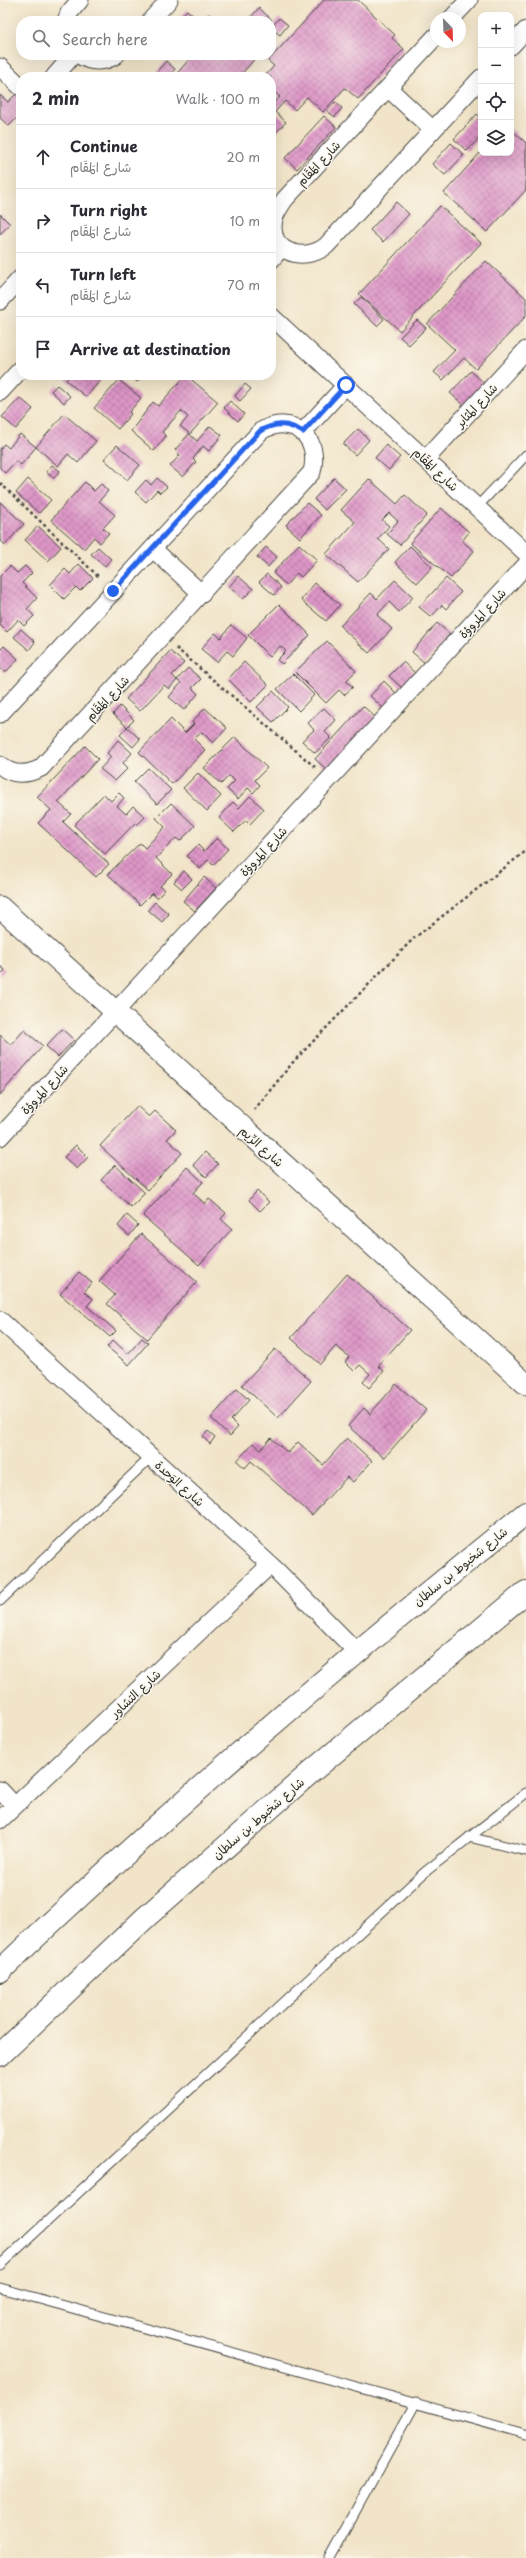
<!DOCTYPE html>
<html lang="en">
<head>
<meta charset="utf-8">
<style>
	:root { --surface:#fff; --page:#f7f7f7; --text:#2b2b33; --muted:#7c7c81; --line:#e1e1e2 }
	body { margin:0; font-family:"Playpen Sans","Playpen Sans Arabic",sans-serif; background:var(--page); color:var(--text) }
	.controls { position:absolute; right:12px; top:12px; display:grid; overflow:hidden; border-radius:8px; box-shadow:0 4px 16px #0002 }
	.controls button { width:36px; height:36px; display:grid; place-items:center; padding:0; border:0; border-bottom:1px solid var(--line); background:var(--surface); color:var(--text); font:20px sans-serif }
	.compass { position:absolute; left:430px; top:12px; width:36px; height:36px; border-radius:50%; background:var(--surface); box-shadow:0 4px 16px #0002; rotate:157deg }
	.stop { position:absolute; width:12px; height:12px; margin:-9px; border:3px solid #2563eb; border-radius:50%; background:#fff }
	.stop.end { background:#2563eb; border-color:#fff; box-shadow:0 1px 4px #0008 }
	.list { margin:0; padding:0; list-style:none }
	h2 { display:flex; justify-content:space-between; align-items:center; height:52px; margin:0; padding:0 16px; font-size:17px }
	h2 small { font-size:13px; font-weight:400; color:var(--muted) }
	.list li { display:grid; grid-template-columns:26px 1fr auto; gap:12px; align-items:center; box-sizing:border-box; height:64px; padding:0 16px; border-top:1px solid var(--line) }
	.list b { display:block; font-size:15px; white-space:nowrap }
	.list p { margin:0; font-size:13px; white-space:nowrap; color:var(--muted) }
	.list em { font-size:13px; font-style:normal; color:var(--muted) }
	.icon { flex:none; width:22px; height:22px; fill:none; stroke:currentColor; stroke-width:2; stroke-linecap:round; stroke-linejoin:round }
	.map { position:relative; flex:none; width:526px; height:2558px; overflow:hidden }
	.search { position:absolute; background:var(--surface); box-shadow:0 4px 16px #0002; left:16px; top:16px; width:260px; height:44px; display:flex; align-items:center; gap:10px; box-sizing:border-box; padding:0 14px; border-radius:16px; color:var(--muted); font-size:15px }
	.panel { position:absolute; background:var(--surface); box-shadow:0 4px 16px #0002; left:16px; top:72px; width:260px; height:308px; border-radius:16px }
	.map>svg:first-child { display:block }
	.building { fill:url(#building-cross-hatch) }
	.lines { fill:none; stroke-linecap:round; stroke-linejoin:round }
	.service-casing { stroke:#494743; stroke-width:11 }
	.minor-casing { stroke:#494743; stroke-width:19 }
	.tertiary-casing { stroke:#494743; stroke-width:23 }
	.primary-casing { stroke:#494743; stroke-width:24 }
	.path { stroke:#494743; stroke-width:2.5; stroke-dasharray:3 3; stroke-linecap:butt }
	.service { stroke:#fff; stroke-width:9 }
	.minor { stroke:#fff; stroke-width:17 }
	.tertiary { stroke:#fff; stroke-width:21 }
	.primary { stroke:#fff; stroke-width:22 }
	.route { stroke:#2563eb; stroke-width:5 }
	.labels { text-anchor:middle; dominant-baseline:central; stroke-width:3; stroke-linejoin:round; paint-order:stroke }
	.street-label { font-size:12px; fill:#2b2b2b; stroke:#fbf7ec }
</style>
</head>
<body>
<div class="map">
<svg width="526" height="2558" viewBox="0 0 526 2558">
	<defs>
		<pattern id="building-cross-hatch" width="8" height="8" patternUnits="userSpaceOnUse"><rect width="8" height="8" fill="#de96c8"/><path d="M0 0l8 8M0 8l8-8" fill="none" stroke="#b47ba3"/></pattern>
	</defs>
	<rect width="100%" height="100%" fill="#fbf7ec"/>
	<filter id="ink" filterUnits="userSpaceOnUse"><feTurbulence type="fractalNoise" baseFrequency=".025" numOctaves="2"/><feDisplacementMap in="SourceGraphic" scale="8" xChannelSelector="R" yChannelSelector="G"/><feConvolveMatrix kernelMatrix="1 2 1 2 8 2 1 2 1" color-interpolation-filters="sRGB"/></filter>
	<filter id="wash" filterUnits="userSpaceOnUse"><feTurbulence type="fractalNoise" baseFrequency=".012" numOctaves="4" result="noise"/><feDisplacementMap in="SourceGraphic" scale="16" xChannelSelector="R" yChannelSelector="G"/><feGaussianBlur stdDeviation="0.9" result="paint"/><feColorMatrix in="noise" values="0 0 0 0 0 0 0 0 0 0 0 0 0 0 0 0 0 1.4 0 .05"/><feComposite in="paint" operator="in"/></filter>
	<g filter="url(#wash)">
		<rect width="100%" height="100%" fill="#f1e4c8"/>
		<g id="blocks">
			<path class="building" d="M324 0H358L395 35 392 38 404 49 358 99 345 88 323 112 307 97 295 110 285 101 275 112 286 122 271 138V104L280 97 271 89V77H264L274 66 268 61Z
				M259 8 272 20 271 21H254L250 18Z
				M187 10 199 21H177Z
				M209 14 216 21H203Z
				M279 18 288 25 280 35 271 28Z
				M193 55H258L239 77H174Z
				M166 61 175 69 168 77H152Z
				M16 94 21 99V114L9 126 0 118V95L8 102Z
				M335 102 342 108 335 117 327 111Z
				M477 114 481 118V136L467 151 454 139Z
				M324 116 336 127 297 169 285 158Z
				M511 129 526 143V190L487 232 444 193 480 153H511Z
				M451 143 464 155 445 175 432 164Z
				M396 202 409 214 383 242 370 230Z
				M440 206 481 243 400 331 359 294Z
				M0 214 10 224 0 234Z
				M486 261 526 298V316L476 369 464 358 443 380 434 372 455 350 427 324Z
				M361 297 384 319 377 326 354 304Z
				M417 320 426 328 409 345 400 337Z
				M471 371 485 384 465 406 450 393Z
				M71 375H105L86 397 66 380Z
				M129 375H144L137 382Z
				M186 375 218 402 190 434 180 426 188 417 181 411 162 432 166 436 154 451 131 431 153 402 158 406Z
				M119 380 141 398 129 412 131 414 118 429 94 408Z
				M245 384 251 389 240 401 235 396Z
				M57 385 70 396 64 403 51 391Z
				M20 398 33 409 16 429 2 417Z
				M230 401 244 414 238 421 224 408Z
				M64 414 96 441 78 463 68 454 58 466 36 447 21 465 16 461 5 473 0 468V449L4 444 9 448 20 434 36 447Z
				M210 426 222 435 209 451 203 446 193 459 196 462 183 477 170 466 180 455 175 450 189 434 197 441Z
				M358 429 369 440 355 455 343 444Z
				M117 445 140 465 127 480 104 459Z
				M386 445 400 457 389 470 375 458Z
				M52 465 60 471 54 478 46 472Z
				M157 478 167 487 160 493 157 490 146 502 135 492 146 480 151 485Z
				M334 478 346 489 325 510 314 499Z
				M28 479 51 500 39 513 16 493Z
				M369 479 397 504 405 495 427 515 400 545 387 534 398 521 389 513 382 520 389 526 378 539 389 549 358 582 326 554 355 522 341 510Z
				M85 482 94 491 101 484 108 491 99 501 115 515 103 528 109 533 100 543 94 537 84 549 51 520Z
				M0 502 24 524 5 545 0 540Z
				M307 503 321 515 300 538 286 525Z
				M441 508 469 532 462 541 474 551 451 578 410 543Z
				M38 526 61 547 48 561 25 540Z
				M299 544 317 560 301 577 297 573 286 585 273 573Z
				M410 546 432 567 417 583 395 562Z
				M98 547 111 559 105 566 91 554Z
				M266 547 277 557 268 567 257 557Z
				M79 564 93 578 80 591 76 587 64 599 50 585 65 569 70 574Z
				M10 566 17 573 25 566 32 573 22 583 37 598 27 609 34 616 24 626 18 620 7 632 0 625V576Z
				M267 574 281 587 274 595 259 582Z
				M238 576 253 589 243 599 229 587Z
				M446 578 461 592 446 609 442 605 431 617 419 607Z
				M395 580 413 597 399 612 389 602 377 615 392 629 369 653 340 626 371 593 377 599Z
				M315 583 340 605 326 621 301 600Z
				M279 604 310 635 282 664 277 660 286 651 280 646 270 657 248 635Z
				M437 623 450 634 425 663 412 652Z
				M231 625 247 638 233 656 227 651 217 662 201 649 215 633 221 638Z
				M21 629 35 642 29 650 14 637Z
				M327 641 356 671 346 681 353 687 344 695 339 690 326 703 295 672Z
				M4 646 18 659 5 673 0 668V650Z
				M170 651 184 663 172 675 177 680 188 668 201 679 192 688 198 694 184 710 169 697 181 683 177 680 169 689 164 685 140 711 126 699Z
				M244 662 268 685 251 702 228 679Z
				M403 662 415 673 402 688 389 676Z
				M293 674 314 695 299 711 277 689Z
				M384 681 397 694 383 708 370 696Z
				M273 691 288 707 273 722 257 707Z
				M120 706 134 720 127 727 113 714Z
				M363 706 376 718 328 771 315 759Z
				M205 708 227 728 213 743 202 732 194 739 205 750 172 784 139 752 171 719 185 733 194 724 192 722Z
				M324 708 336 720 325 732 331 738 315 753 302 741 314 730 308 723Z
				M127 727 140 739 133 747 120 735Z
				M235 737 267 768 255 780 260 785 253 793 248 788 238 799 227 789 235 781 229 776 221 784 204 768Z
				M118 740 132 753 123 763 128 768 115 781 100 769 111 757 107 753Z
				M85 746 98 759 58 802 71 814 63 822 109 864 96 877 38 823 51 810 37 797Z
				M148 768 171 790 157 804 134 782Z
				M198 773 221 796 207 811 183 788Z
				M119 793 124 798 117 806 126 814 133 806 145 817 137 825 135 823 105 854 74 825 104 794 111 801Z
				M250 796 264 809 250 824 246 820 234 832 219 818 233 802 239 808Z
				M171 803 195 826 180 841 176 838 156 858 172 874 160 886 165 890 157 898 152 893 140 905 108 874 140 843 145 848 165 827 156 818Z
				M217 838 228 849 213 865 208 860 200 869 187 856 198 845 204 851Z
				M184 871 192 879 182 889 174 882Z
				M204 877 216 888 195 911 183 901Z
				M155 902 169 914 162 922 148 910Z
				M0 966 5 970 0 975Z
				M62 1029 74 1040 58 1057 46 1046Z
				M24 1030 43 1046 0 1095V1035L11 1045Z
				M137 1106 149 1117 155 1111 176 1130 167 1139 182 1153 148 1190 100 1146Z
				M76 1145 88 1157 77 1169 64 1157Z
				M205 1152 218 1164 206 1177 193 1165Z
				M115 1165 145 1193 131 1207 101 1180Z
				M187 1167 203 1182 193 1193 205 1204 209 1199 226 1213 221 1219 232 1229 199 1265 143 1216Z
				M257 1191 269 1202 260 1211 249 1200Z
				M127 1215 138 1225 129 1236 118 1226Z
				M141 1234 197 1282 147 1339 107 1304 115 1295 99 1281Z
				M79 1272 92 1283 84 1292 93 1299 87 1306 116 1331 110 1337 60 1294Z
				M347 1274 410 1330 378 1366 384 1371 369 1388 363 1382 370 1374 360 1365 354 1371 345 1362 349 1357 336 1346 320 1364 291 1338Z
				M142 1338 148 1343 129 1365 107 1347 113 1340 128 1354Z
				M275 1349 311 1381 278 1418 242 1385Z
				M396 1384 426 1410 384 1458 348 1426 364 1408 370 1414Z
				M237 1389 249 1400 231 1420 238 1427 230 1436 211 1418Z
				M208 1431 215 1437 210 1444 203 1437Z
				M271 1438 288 1453 298 1442 323 1465 347 1438 372 1461 353 1482 347 1477 312 1515 251 1461 245 1468 237 1461 253 1443 261 1449Z"/>
		</g>
	</g>
	<g filter="url(#ink)">
		<use href="#blocks" fill-opacity="0" stroke="#494743" stroke-width="1"/>
		<g class="lines">
			<g class="service-casing">
				<path id="service" d="M477 507 526 455
					M0 1601 151 1457
					M469 1837 526 1851
					M0 2265 425 1872 526 1793
					M0 2288 526 2434
					M330 2558 416 2402"/>
			</g>
			<g class="minor-casing">
				<path id="minor" d="M452 18 469 0
					M66 21 69 13 80 0
					M150 21 169 0
					M436 36 285 199C281 205 276 212 274 219 267 251 302 264 326 246L481 78
					M511 46 526 30
					M79 55C91 63 104 63 116 55
					M0 67 21 87
					M54 77 73 55
					M388 88 433 130
					M271 260 282 247
					M0 301 21 278
					M271 316 526 553
					M0 392 21 369
					M303 432 346 385
					M426 459 526 350
					M153 549 202 594
					M0 714 261 431C293 413 321 437 312 472L41 768C27 775 12 776 0 765
					M0 1137 526 565
					M0 1320 276 1570 356 1651
					M0 1790 15 1806
					M0 1820 270 1565"/>
			</g>
			<g class="tertiary-casing">
				<path id="tertiary" d="M0 907 526 1384"/>
			</g>
			<g class="primary-casing">
				<path id="primary" d="M0 1971C168 1810 345 1660 526 1513
					M0 2055 146 1917 311 1772 526 1592"/>
			</g>
			<path class="path" d="M0 483 100 578
				M176 648 315 767
				M254 1110 294 1061 413 939 526 851"/>
			<use href="#service" class="service"/>
			<use href="#minor" class="minor"/>
			<use href="#tertiary" class="tertiary"/>
			<use href="#primary" class="primary"/>
		</g>
	</g>
	<g class="lines" filter="url(#ink)">
		<path class="route" d="M113 591 260 431C276 422 288 423 303 432L346 385"/>
	</g>
	<g class="labels">
		<g class="street-label">
			<text transform="translate(318 163) rotate(-47)">شارع المَقَام</text>
			<text transform="translate(476 405) rotate(-47)">شارع المثابر</text>
			<text transform="translate(436 469) rotate(43)">شارع المَقَام</text>
			<text transform="translate(482 613) rotate(-47)">شارع المروؤة</text>
			<text transform="translate(107 698) rotate(-47)">شارع المَقَام</text>
			<text transform="translate(263 851) rotate(-47)">شارع المروؤة</text>
			<text transform="translate(44 1089) rotate(-47)">شارع المروؤة</text>
			<text transform="translate(262 1146) rotate(42)">شارع الرِّيم</text>
			<text transform="translate(180 1483) rotate(42)">شارع الوَحدة</text>
			<text transform="translate(460 1566) rotate(-39)">شارع شخبوط بن سلطان</text>
			<text transform="translate(135 1693) rotate(-43)">شارع التشاور</text>
			<text transform="translate(258 1818) rotate(-41)">شارع شخبوط بن سلطان</text>
		</g>
	</g>
</svg>
<div class="controls">
<button>+</button>
<button>−</button>
<button><svg class="icon" aria-label="locate" viewBox="0 0 24 24"><circle cx="12" cy="12" r="6"/><path d="M12 2v4M12 18v4M2 12h4M18 12h4"/></svg></button>
<button><svg class="icon" aria-label="layers" viewBox="0 0 24 24"><path d="M12 4l9 5-9 5-9-5zM3 14l9 5 9-5"/></svg></button>
</div>
<svg class="compass" viewBox="-18 -18 36 36"><path d="M0-13l5 13h-10z" fill="#e53935"/><path d="M0 13l5-13h-10z" fill="#7c7c81"/></svg>
<div class="stop" style="left:346px;top:385px"></div>
<div class="stop end" style="left:113px;top:591px"></div>
<div class="search"><svg class="icon" aria-label="search" viewBox="0 0 24 24"><circle cx="10" cy="10" r="6"/><path d="M15 15l6 6"/></svg>Search here</div>
<section class="panel">
<h2>2 min<small>Walk · 100 m</small></h2>
<ul class="list">
<li><svg class="icon" aria-label="ahead" viewBox="0 0 24 24"><path d="M12 20V5M6 11l6-6 6 6"/></svg><div><b>Continue</b><p>شارع المَقَام</p></div><em>20 m</em></li>
<li><svg class="icon" aria-label="right" viewBox="0 0 24 24"><path d="M7 20v-9h11M14 6l5 5-5 5"/></svg><div><b>Turn right</b><p>شارع المَقَام</p></div><em>10 m</em></li>
<li><svg class="icon" aria-label="left" viewBox="0 0 24 24"><path d="M17 20v-9H6M10 6l-5 5 5 5"/></svg><div><b>Turn left</b><p>شارع المَقَام</p></div><em>70 m</em></li>
<li><svg class="icon" aria-label="arrive" viewBox="0 0 24 24"><path d="M6 21V4h12l-3 4 3 4H6"/></svg><div><b>Arrive at destination</b></div></li>
</ul>
</section>
</div>
</body>
</html>
